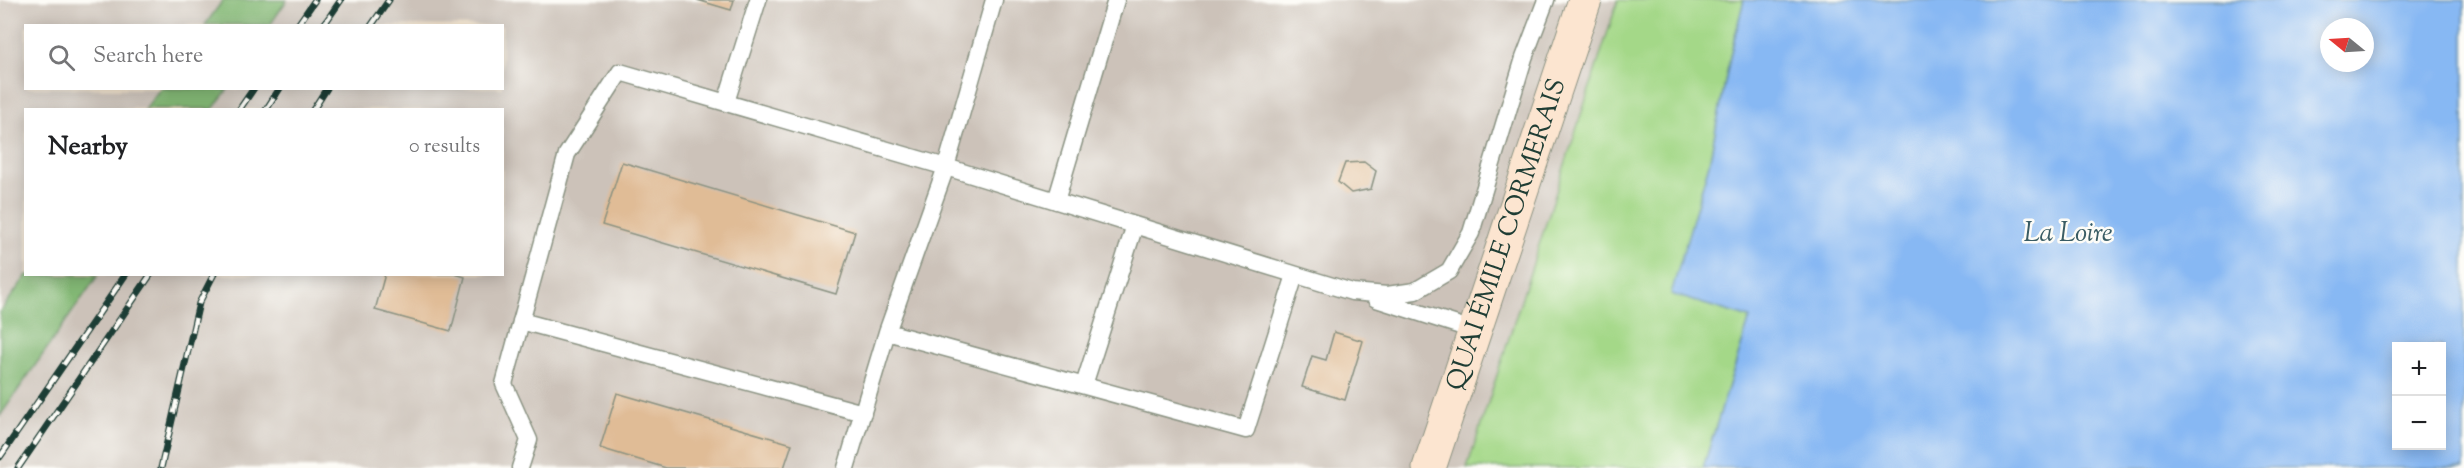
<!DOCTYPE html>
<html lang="en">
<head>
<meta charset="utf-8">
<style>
	:root { --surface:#fff; --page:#f2f2f2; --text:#202124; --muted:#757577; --line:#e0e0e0 }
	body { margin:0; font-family:"Sorts Mill Goudy",serif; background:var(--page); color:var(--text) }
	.controls { position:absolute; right:18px; bottom:18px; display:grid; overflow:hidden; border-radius:0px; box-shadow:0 3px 15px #0003 }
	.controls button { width:54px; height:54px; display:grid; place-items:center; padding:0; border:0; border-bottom:2px solid var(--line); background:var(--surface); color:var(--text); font:30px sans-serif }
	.compass { position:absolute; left:2320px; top:18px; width:54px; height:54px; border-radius:50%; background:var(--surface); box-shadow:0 3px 15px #0003; rotate:288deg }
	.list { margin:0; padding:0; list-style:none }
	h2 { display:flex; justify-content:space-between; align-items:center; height:78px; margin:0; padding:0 24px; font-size:26px }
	h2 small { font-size:20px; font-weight:400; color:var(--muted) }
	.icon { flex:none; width:33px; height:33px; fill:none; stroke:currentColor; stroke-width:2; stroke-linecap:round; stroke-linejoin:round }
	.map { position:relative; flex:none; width:2464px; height:468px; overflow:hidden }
	.search { position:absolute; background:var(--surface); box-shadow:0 3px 15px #0003; left:24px; top:24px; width:480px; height:66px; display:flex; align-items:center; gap:15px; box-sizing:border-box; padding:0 21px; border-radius:0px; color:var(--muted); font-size:22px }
	.panel { position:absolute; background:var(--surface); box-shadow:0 3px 15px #0003; left:24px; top:108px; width:480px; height:168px; border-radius:0px }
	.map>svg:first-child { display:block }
	.industrial { fill:#ccc2b9 }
	.green { fill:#a4d888; stroke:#628a5e; stroke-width:1.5 }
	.forest { fill:#83b874; stroke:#517a54; stroke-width:1.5 }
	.water { fill:#87b8f3; stroke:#537a94; stroke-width:1.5; fill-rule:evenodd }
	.building { fill:#e0bc96 }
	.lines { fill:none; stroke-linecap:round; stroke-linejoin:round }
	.service-casing { stroke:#8a9282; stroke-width:19 }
	.secondary-casing { stroke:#8a9282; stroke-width:35 }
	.service { stroke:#fff; stroke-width:16 }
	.secondary { stroke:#fce5d0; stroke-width:33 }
	.rail-casing { stroke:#1f3d34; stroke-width:7 }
	.rail { stroke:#fdfcf7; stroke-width:4.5; stroke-dasharray:14; stroke-linecap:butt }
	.labels { text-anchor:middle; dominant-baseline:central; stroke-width:5; stroke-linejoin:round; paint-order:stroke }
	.street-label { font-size:26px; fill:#1f3d34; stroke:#fdfcf7 }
	.water-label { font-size:27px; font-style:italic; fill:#395c64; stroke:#fdfcf7 }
</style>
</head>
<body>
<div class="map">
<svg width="2464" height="468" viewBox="0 0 2464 468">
	<rect width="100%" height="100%" fill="#fdfcf7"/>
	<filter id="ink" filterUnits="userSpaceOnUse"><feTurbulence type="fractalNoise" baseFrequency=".0167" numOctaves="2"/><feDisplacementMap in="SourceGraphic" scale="12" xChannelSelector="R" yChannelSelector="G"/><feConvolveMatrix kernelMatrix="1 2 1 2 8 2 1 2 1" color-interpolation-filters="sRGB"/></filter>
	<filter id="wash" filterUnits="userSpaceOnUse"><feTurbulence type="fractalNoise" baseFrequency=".008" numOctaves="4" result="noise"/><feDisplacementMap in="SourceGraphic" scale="24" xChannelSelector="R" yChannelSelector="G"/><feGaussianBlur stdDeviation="1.35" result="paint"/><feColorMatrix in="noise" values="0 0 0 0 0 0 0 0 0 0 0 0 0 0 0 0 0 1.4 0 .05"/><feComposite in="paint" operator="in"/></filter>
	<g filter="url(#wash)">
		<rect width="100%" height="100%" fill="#f6e6cf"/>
		<path class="industrial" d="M0 0H223L205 25 26 26V88L160 89 145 109 26 110 27 275 0 312Z
			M287 0H1618L1467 468H0V416L98 275 502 274V110L213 109 228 89 502 88V26L270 25Z"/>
		<path class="green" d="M1618 0H1744L1731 52 1709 164 1672 294 1750 318 1703 468H1467Z"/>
		<path class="forest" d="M223 0H287L270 25H205Z
			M160 89V88L228 89 213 109H145Z
			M27 275H98L0 416V312Z"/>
		<path class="water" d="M1744 0H2464V468H1703L1750 318 1671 294 1709 164 1731 52ZM2329 27H2365V63H2329ZM2396 346H2442V446H2396Z"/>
		<g id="blocks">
			<path class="building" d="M697 0H734L731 10Z
				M622 162 855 232 836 294 602 225Z
				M1364 162 1376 171 1371 189 1351 193 1338 182 1345 163Z
				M385 274H455L465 277 451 331 375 310Z
				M1334 332 1363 341 1345 400 1302 387 1312 356 1326 360Z
				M617 393 792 444 784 468H666L600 448Z"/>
		</g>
	</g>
	<g filter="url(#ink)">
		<use href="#blocks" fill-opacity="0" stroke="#8a9282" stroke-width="1.5"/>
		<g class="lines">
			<g class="service-casing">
				<path id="service" d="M726 102 758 0
					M1056 201 1116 0
					M1376 299 1476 331
					M521 321 863 413
					M887 332 1246 430 1295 275
					M1084 385 1135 225
					M520 468 529 440 504 384 567 154 620 72 946 167 1352 292 1387 295 1415 291 1449 271 1471 233 1524 58 1546 0
					M846 468 887 332 946 167 994 0"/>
			</g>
			<g class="secondary-casing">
				<g id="secondary">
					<path id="s1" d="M1429 468 1585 0"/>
				</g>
			</g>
			<use href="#service" class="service"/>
			<use href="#secondary" class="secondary"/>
			<g class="rail-casing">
				<path id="rail" d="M297 26 315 0
					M323 26 341 0
					M371 26 389 0
					M239 110 254 88
					M266 110 280 88
					M313 110 327 88
					M0 457 126 274
					M18 468 151 274
					M161 468 199 303 214 274"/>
			</g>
			<use href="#rail" class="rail"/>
		</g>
	</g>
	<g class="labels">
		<g class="street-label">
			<text stroke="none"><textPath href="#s1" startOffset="246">QUAI ÉMILE CORMERAIS</textPath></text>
		</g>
		<g class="water-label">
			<text x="2068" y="234">La Loire</text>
		</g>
	</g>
</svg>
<div class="controls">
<button>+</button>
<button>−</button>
</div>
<svg class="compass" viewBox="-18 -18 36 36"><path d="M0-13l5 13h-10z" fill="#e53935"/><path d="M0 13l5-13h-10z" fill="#757577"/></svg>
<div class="search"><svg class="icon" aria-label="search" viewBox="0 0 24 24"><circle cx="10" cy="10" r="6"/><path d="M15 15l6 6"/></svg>Search here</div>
<section class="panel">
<h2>Nearby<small>0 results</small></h2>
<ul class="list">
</ul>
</section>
</div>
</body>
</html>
